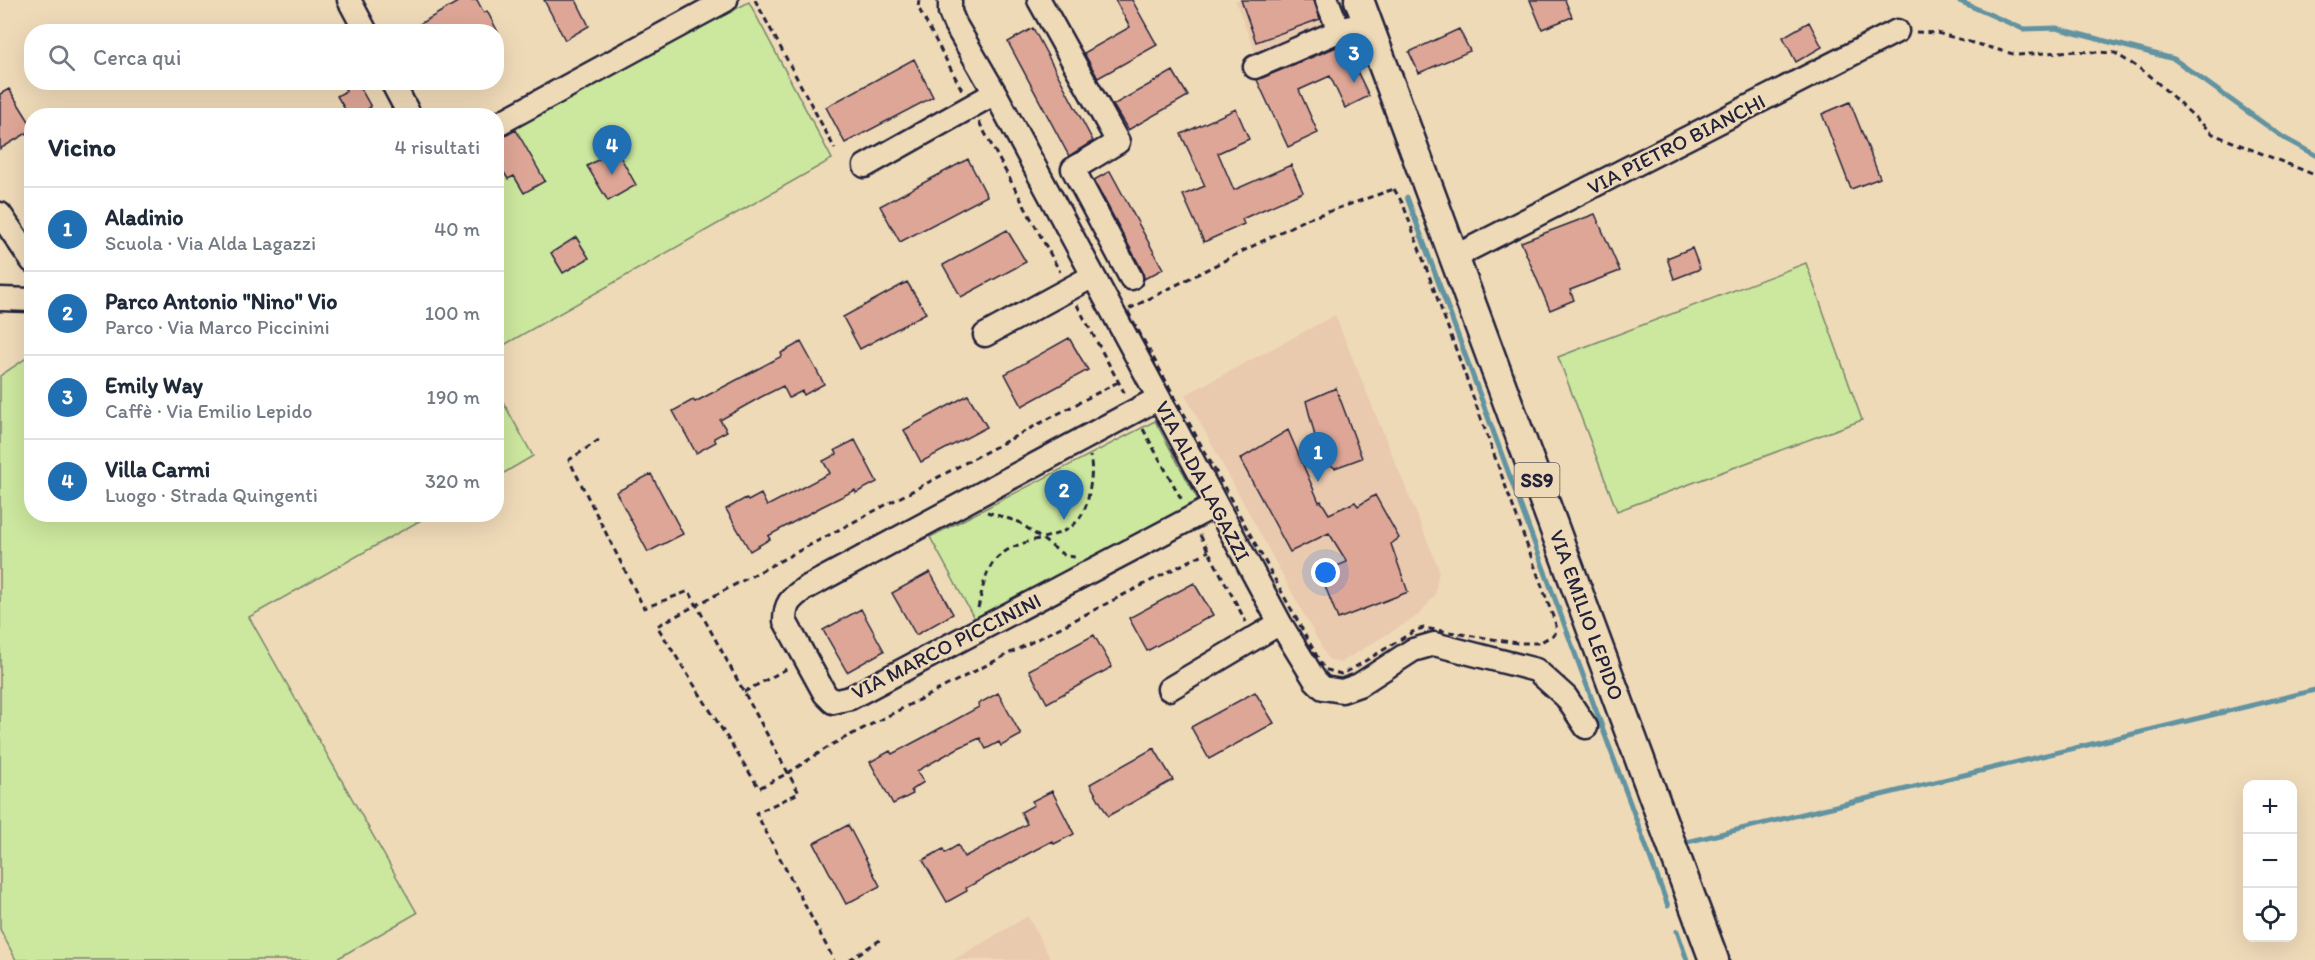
<!DOCTYPE html>
<html lang="it">
<head>
<meta charset="utf-8">
<style>
	:root { --surface:#fff; --page:#f2f2f3; --text:#1f2937; --muted:#747a83; --line:#e0e1e3; --accent:#1f6fb2 }
	body { margin:0; font-family:Itim,sans-serif; background:var(--page); color:var(--text) }
	.controls { position:absolute; right:18px; bottom:18px; display:grid; overflow:hidden; border-radius:12px; box-shadow:0 6px 24px #0002 }
	.controls button { width:54px; height:54px; display:grid; place-items:center; padding:0; border:0; border-bottom:2px solid var(--line); background:var(--surface); color:var(--text); font:30px sans-serif }
	.you { position:absolute; left:1326px; top:573px; width:21px; height:21px; margin:-15px; border:4px solid #fff; border-radius:50%; background:#1a73e8; box-shadow:0 0 0 9px #1a73e833 }
	.badge { display:grid; place-items:center; width:39px; height:39px; border-radius:50%; background:var(--accent); color:#fff; font-size:20px; font-weight:700 }
	.pin { position:absolute; translate:-50% -50px; filter:drop-shadow(0 2px 3px #0008) }
	.pin::after { content:''; position:absolute; top:32px; width:21px; height:18px; background:inherit; clip-path:polygon(0 0,100% 0,50% 100%) }
	.list { margin:0; padding:0; list-style:none }
	h2 { display:flex; justify-content:space-between; align-items:center; height:78px; margin:0; padding:0 24px; font-size:26px }
	h2 small { font-size:20px; font-weight:400; color:var(--muted) }
	.list li { display:grid; grid-template-columns:39px 1fr auto; gap:18px; align-items:center; box-sizing:border-box; height:84px; padding:0 24px; border-top:2px solid var(--line) }
	.list b { display:block; font-size:22px; white-space:nowrap }
	.list p { margin:0; font-size:20px; white-space:nowrap; color:var(--muted) }
	.list em { font-size:20px; font-style:normal; color:var(--muted) }
	.icon { flex:none; width:33px; height:33px; fill:none; stroke:currentColor; stroke-width:2; stroke-linecap:round; stroke-linejoin:round }
	.map { position:relative; flex:none; width:2315px; height:960px; overflow:hidden }
	.search { position:absolute; background:var(--surface); box-shadow:0 6px 24px #0002; left:24px; top:24px; width:480px; height:66px; display:flex; align-items:center; gap:15px; box-sizing:border-box; padding:0 21px; border-radius:24px; color:var(--muted); font-size:22px }
	.panel { position:absolute; background:var(--surface); box-shadow:0 6px 24px #0002; left:24px; top:108px; width:480px; height:414px; border-radius:24px }
	.map>svg:first-child { display:block }
	.built { fill:#eacaae }
	.green { fill:#cce79e; stroke:#77846c; stroke-width:1.5 }
	.lines { fill:none; stroke-linecap:round; stroke-linejoin:round }
	.stream { stroke:#6293a0; stroke-width:5 }
	.building { fill:#dea696; stroke:#22223b; stroke-width:1.5 }
	.minor-casing { stroke:#22223b; stroke-width:27 }
	.major-casing { stroke:#22223b; stroke-width:33 }
	.path { stroke:#22223b; stroke-width:3; stroke-dasharray:6 4.5; stroke-linecap:butt }
	.minor { stroke:#efdab8; stroke-width:22 }
	.major { stroke:#efdab8; stroke-width:28 }
	.labels { text-anchor:middle; dominant-baseline:central; stroke-width:4.5; stroke-linejoin:round; paint-order:stroke }
	.shield { fill:#efdab8; stroke:#605960; stroke-width:1.5 }
	.shield-label { font-size:20px; font-weight:bold; fill:#22223b }
	.street-label { font-size:21px; fill:#22223b; stroke:#efdab8 }
</style>
</head>
<body>
<div class="map">
<svg width="2315" height="960" viewBox="0 0 2315 960">
	<rect width="100%" height="100%" fill="#efdab8"/>
	<filter id="ink" filterUnits="userSpaceOnUse"><feTurbulence type="fractalNoise" baseFrequency=".0167" numOctaves="2"/><feDisplacementMap in="SourceGraphic" scale="12" xChannelSelector="R" yChannelSelector="G"/><feConvolveMatrix kernelMatrix="1 2 1 2 8 2 1 2 1" color-interpolation-filters="sRGB"/></filter>
	<g filter="url(#ink)">
		<path class="built" d="M1235 0H1324L1336 31 1258 60Z
			M1335 315 1439 569 1435 595 1419 615 1340 663 1328 659 1185 395Z
			M1028 916 1051 960H953Z"/>
		<path class="green" d="M749 2 832 159 497 349V136Z
			M1806 263 1862 420 1617 511 1558 357Z
			M31 355 32 514 430 515 249 617 417 913 335 960H16L0 929V376Z
			M497 391 533 456 497 477H496Z
			M1155 421 1199 502 975 620 930 537Z"/>
		<g class="lines">
			<path class="stream" d="M1957 0 2023 29 2056 28 2174 59 2284 138 2315 155
				M1407 197 1668 906
				M1687 842 2315 690
				M1677 931 1687 960"/>
		</g>
		<path class="building" d="M461 0H477L484 13 487 11 498 32H406Z
			M544 0H576L589 26 565 40Z
			M1115 0H1132L1157 45 1098 78 1084 53 1130 27Z
			M1241 0H1314L1320 19 1256 42Z
			M1530 0H1565L1572 17 1542 29Z
			M1809 22 1822 47 1796 62 1783 37Z
			M1033 28 1093 141 1069 156 1008 42Z
			M1459 29 1470 51 1419 73 1409 52Z
			M1344 44 1369 96 1345 108 1330 76 1299 90 1318 133 1288 147 1257 80Z
			M914 59 933 97 845 143 826 107Z
			M1173 71 1188 96 1128 130 1113 105Z
			M341 82H357L371 107 356 116H349L337 96 346 91Z
			M9 89 32 126V130L0 149V94Z
			M1850 102 1880 178 1851 189 1822 114Z
			M1236 109 1249 139 1218 153 1234 190 1291 165 1303 192 1242 219 1244 224 1204 242 1183 195 1205 186 1181 134Z
			M516 130 545 181 524 193 514 176 508 179 496 160V141Z
			M616 149 636 185 608 201 587 166Z
			M968 159 987 196 900 242 880 206Z
			M1110 171 1163 269 1144 279 1143 272 1094 180Z
			M1595 214 1620 271 1570 290 1574 300 1550 310 1521 242Z
			M1007 230 1026 262 961 297 943 265Z
			M576 237 589 258 563 273 551 253Z
			M1692 248 1700 269 1674 279 1667 258Z
			M907 282 926 313 860 349 843 317Z
			M1069 338 1088 370 1022 406 1005 374Z
			M801 342 824 384 804 395 802 391 789 398 783 386 761 397 720 420 727 431 714 438 716 442 696 453 673 411 693 400 695 402 782 356 781 353Z
			M1336 388 1362 458 1335 468 1329 464 1323 468 1306 401Z
			M968 395 987 427 921 462 904 430Z
			M1288 430 1319 502 1321 501 1329 514 1355 502 1358 506 1375 495 1399 538 1391 544 1408 592 1338 619 1320 573 1347 562 1329 533 1290 552 1240 459Z
			M855 440 877 482 856 493 855 490 821 507 768 536 770 539 750 551 726 509 746 498 748 501 761 494 767 506 830 473 823 461 837 454 835 450Z
			M651 474 683 534 648 552 616 492Z
			M930 572 953 614 916 635 892 593Z
			M1194 583 1213 615 1147 651 1129 618Z
			M861 609 884 651 847 672 823 630Z
			M1094 635 1112 667 1047 703 1029 670Z
			M1255 692 1274 723 1209 759 1191 727Z
			M998 693 1021 735 1001 746 999 742 986 749 980 738 958 748 917 771 924 782 911 790 913 794 893 804 870 762 890 751 892 754 926 736 979 707 978 704Z
			M1154 748 1173 780 1108 816 1090 784Z
			M1052 791 1074 834 1054 844 1052 841 1018 859 966 888 967 891 947 902 923 860 943 849 945 853 958 845 964 857 1027 824 1021 812 1034 805 1032 801Z
			M848 825 880 886 846 904 814 843Z"/>
		<g class="lines">
			<g class="minor-casing">
				<path id="minor" d="M349 0 366 32
					M950 0V12L955 24 995 93 1280 623 1315 680 1323 688 1342 691 1359 685 1413 650 1434 644 1536 670 1566 697 1586 727
					M1039 0 1118 142 1073 169 1131 278
					M1327 0 1339 31 1351 27
					M1255 67 1339 31
					M392 82 410 116
					M496 125 726 0
					M865 166 995 93
					M0 214 32 261
					M1454 257 1897 31
					M0 299 32 300
					M985 335 1093 276
					M1159 398 804 589C790 599 785 604 785 621L825 694 833 702 850 698 1216 505
					M1169 689 1280 623"/>
			</g>
			<g class="major-casing">
				<path id="major" d="M1359 0 1714 960"/>
			</g>
			<path class="path" d="M755 0 835 149
				M919 0 918 7 962 90
				M1916 32 1937 33 2017 55 2073 51 2115 53 2148 74 2213 134 2315 175
				M979 122 1060 272
				M1394 189 1403 204 1556 625 1555 634 1539 643H1517L1424 628 1416 630 1352 669 1341 674 1324 669 1127 310 1304 220Z
				M1077 305 1125 394
				M1118 382 657 626 759 788 788 773 833 744 1209 551
				M1143 429 1183 502
				M599 440 569 460 644 608 689 591 799 793 756 813 834 960
				M987 512 1019 522 1065 556 1076 557
				M1200 535 1246 622
				M978 608C982 592 985 569 998 557 1030 528 1080 550 1089 493 1091 480 1093 469 1090 456
				M744 692 790 667
				M849 960 880 940"/>
			<use href="#minor" class="minor"/>
			<use href="#major" class="major"/>
		</g>
	</g>
	<g class="labels">
		<rect class="shield" x="1514.5" y="463" width="45" height="34" rx="4.5"/>
		<g class="shield-label">
			<text x="1537" y="480">SS9</text>
		</g>
		<g class="street-label">
			<text transform="translate(1676 144) rotate(-27)">VIA PIETRO BIANCHI</text>
			<text transform="translate(1203 481) rotate(62)">VIA ALDA LAGAZZI</text>
			<text transform="translate(1587 615) rotate(70)">VIA EMILIO LEPIDO</text>
			<text transform="translate(946 646) rotate(-27)">VIA MARCO PICCININI</text>
		</g>
	</g>
</svg>
<div class="controls">
<button>+</button>
<button>−</button>
<button><svg class="icon" aria-label="locate" viewBox="0 0 24 24"><circle cx="12" cy="12" r="6"/><path d="M12 2v4M12 18v4M2 12h4M18 12h4"/></svg></button>
</div>
<div class="you"></div>
<div class="pin badge" style="left:1318px;top:482px">1</div>
<div class="pin badge" style="left:1064px;top:520px">2</div>
<div class="pin badge" style="left:1354px;top:83px">3</div>
<div class="pin badge" style="left:612px;top:175px">4</div>
<div class="search"><svg class="icon" aria-label="search" viewBox="0 0 24 24"><circle cx="10" cy="10" r="6"/><path d="M15 15l6 6"/></svg>Cerca qui</div>
<section class="panel">
<h2>Vicino<small>4 risultati</small></h2>
<ul class="list">
<li><span class="badge">1</span><div><b>Aladinio</b><p>Scuola · Via Alda Lagazzi</p></div><em>40 m</em></li>
<li><span class="badge">2</span><div><b>Parco Antonio &quot;Nino&quot; Vio</b><p>Parco · Via Marco Piccinini</p></div><em>100 m</em></li>
<li><span class="badge">3</span><div><b>Emily Way</b><p>Caffè · Via Emilio Lepido</p></div><em>190 m</em></li>
<li><span class="badge">4</span><div><b>Villa Carmi</b><p>Luogo · Strada Quingenti</p></div><em>320 m</em></li>
</ul>
</section>
</div>
</body>
</html>
